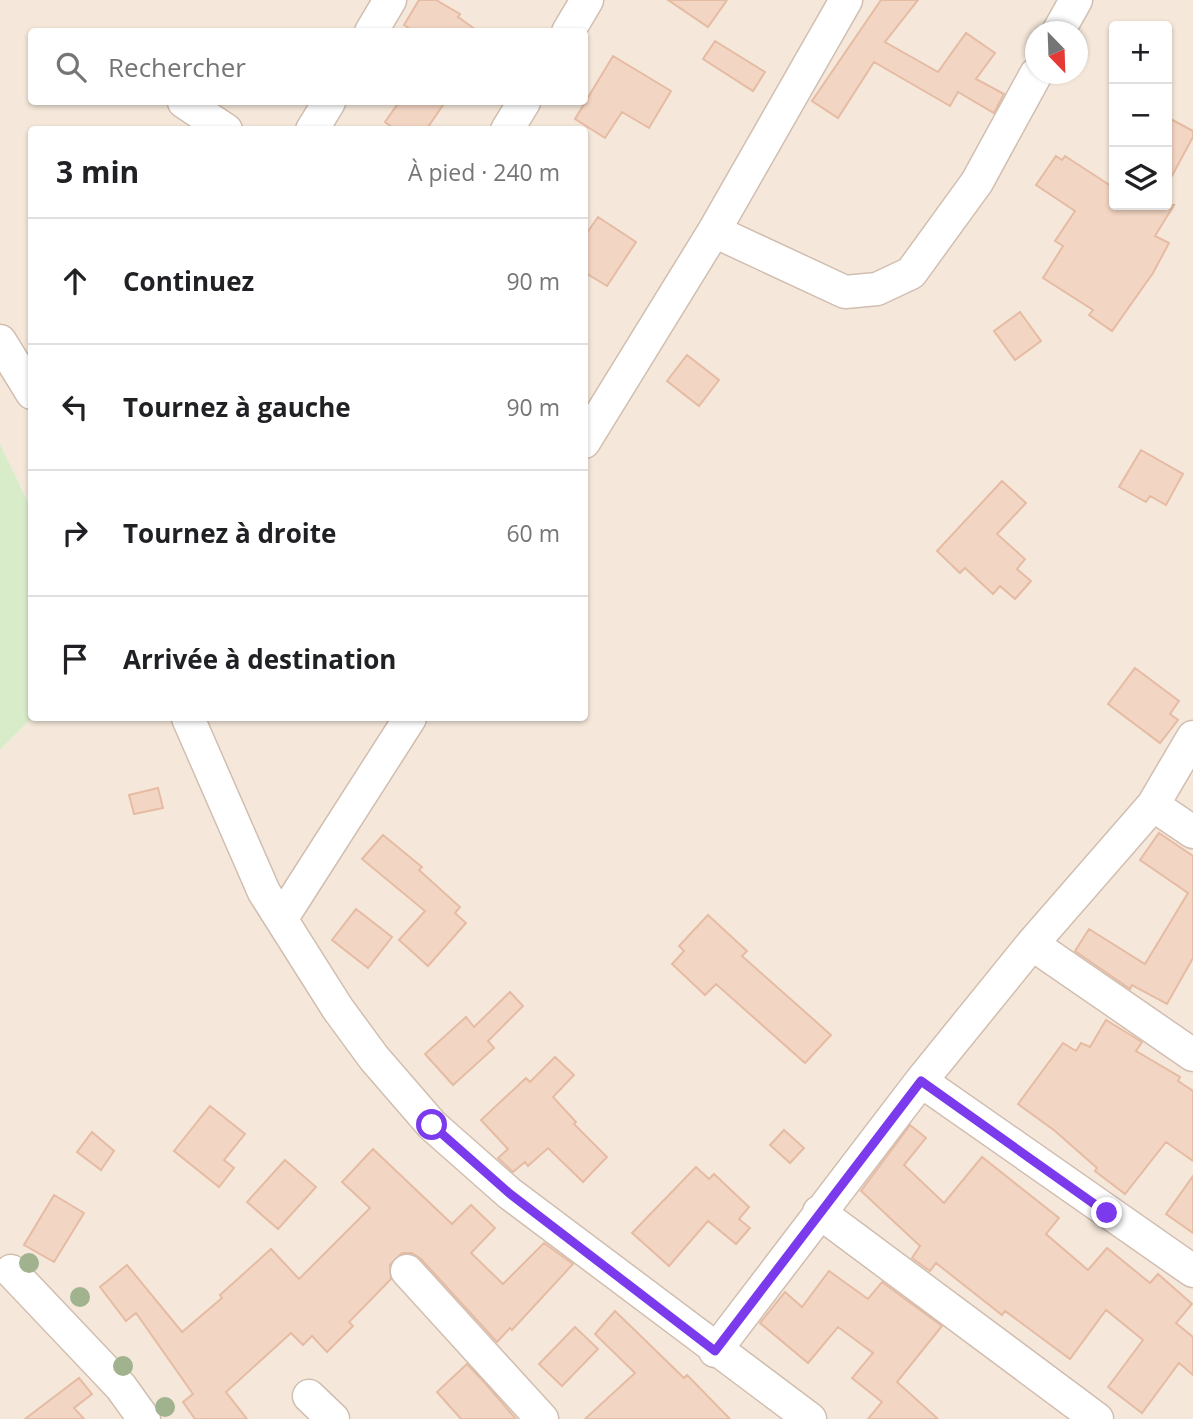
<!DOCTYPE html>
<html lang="fr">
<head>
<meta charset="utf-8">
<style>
	:root { --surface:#fff; --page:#f2f2f2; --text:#202124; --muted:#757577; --line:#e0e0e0 }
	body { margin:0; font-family:"Open Sans",sans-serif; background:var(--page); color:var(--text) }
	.controls { position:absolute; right:21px; top:21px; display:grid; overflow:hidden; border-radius:7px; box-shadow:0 2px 5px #0004 }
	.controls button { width:63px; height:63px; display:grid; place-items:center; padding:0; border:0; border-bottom:2px solid var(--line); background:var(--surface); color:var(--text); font:35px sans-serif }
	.compass { position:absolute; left:1025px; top:21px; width:63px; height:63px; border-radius:50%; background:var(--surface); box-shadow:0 2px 5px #0004; rotate:157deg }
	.stop { position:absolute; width:21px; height:21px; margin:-16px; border:5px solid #7c3aed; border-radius:50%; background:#fff }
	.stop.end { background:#7c3aed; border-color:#fff; box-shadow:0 2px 7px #0008 }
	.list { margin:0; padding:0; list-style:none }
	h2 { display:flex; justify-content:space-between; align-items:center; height:91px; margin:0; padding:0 28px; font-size:30px }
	h2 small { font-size:23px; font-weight:400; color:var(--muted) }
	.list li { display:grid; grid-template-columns:46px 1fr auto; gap:21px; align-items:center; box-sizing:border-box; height:126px; padding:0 28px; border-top:2px solid var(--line) }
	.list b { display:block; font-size:26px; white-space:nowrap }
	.list em { font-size:23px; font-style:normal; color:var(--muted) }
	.icon { flex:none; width:38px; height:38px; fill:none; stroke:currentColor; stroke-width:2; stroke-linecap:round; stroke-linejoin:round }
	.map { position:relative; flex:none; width:1193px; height:1419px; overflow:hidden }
	.search { position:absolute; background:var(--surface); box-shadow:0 2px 5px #0004; left:28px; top:28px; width:560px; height:77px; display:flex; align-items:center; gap:18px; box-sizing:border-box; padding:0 24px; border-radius:7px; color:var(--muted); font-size:26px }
	.panel { position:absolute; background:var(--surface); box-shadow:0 2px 5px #0004; left:28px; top:126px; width:560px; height:595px; border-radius:7px }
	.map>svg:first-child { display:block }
	.residential { fill:#f5e8da; fill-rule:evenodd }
	.green { fill:#d8ecc9 }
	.building { fill:#f3d5c3; stroke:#e6bba3; stroke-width:2 }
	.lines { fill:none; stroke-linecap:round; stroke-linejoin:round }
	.minor-casing { stroke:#d1beb0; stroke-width:35 }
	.minor { stroke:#fff; stroke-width:32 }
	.tree { fill:#a0b28e }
	.route { stroke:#7c3aed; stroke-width:9 }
</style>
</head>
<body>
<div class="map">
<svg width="1193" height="1419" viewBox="0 0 1193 1419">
	<rect width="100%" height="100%" fill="#fdf6ec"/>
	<path class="residential" d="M0 0H1193V1419H0V750L32 718H584V130H32L31 508 0 444ZM1114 26H1167V205H1114ZM32 32H584V102H32ZM1036 32H1078V74H1036Z"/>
	<path class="green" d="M0 444 31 508 32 718 0 750Z"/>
	<path class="building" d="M419 0H436L460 14 458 17 479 32H415L404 25Z
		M668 0H727L708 27Z
		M881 0H918L885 42 938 72 966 33 995 53 976 79 1004 94 994 113 958 92 950 106 874 62 838 118 812 101Z
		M715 41 765 72 753 91 703 59Z
		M613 56 671 91 649 128 622 112 605 138 575 119Z
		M399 102H445L426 130H396L385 122Z
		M1167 117 1193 131V137L1167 185Z
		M1056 156 1062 160 1065 156 1114 188V205H1174L1155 236 1169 243 1153 273 1112 331 1089 315 1093 310 1043 278 1063 246 1055 241 1075 211 1036 185Z
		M598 217 636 242 607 286 584 272V237Z
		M1020 312 1041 341 1015 360 994 331Z
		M687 355 719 380 699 406 667 381Z
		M1141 450 1183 474 1166 505 1150 496 1146 502 1119 487Z
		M1002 481 1026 503 997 534 1025 559 1017 569 1031 581 1015 599 1000 586 993 594 965 568 960 573 937 551Z
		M1135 668 1179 701 1170 714 1178 720 1160 743 1108 704Z
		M158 788 163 808 134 814 129 795Z
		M1159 833 1193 856V958L1167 1004 1132 985 1130 989 1075 951 1089 929 1145 964 1188 893 1140 860Z
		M383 835 422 867 419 870 460 907 455 913 466 923 428 966 399 940 425 911 362 859Z
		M356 909 392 937 368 968 332 940Z
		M708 915 747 951 742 956 831 1035 805 1063 716 984 705 995 672 964 684 951 679 946Z
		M510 992 523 1006 488 1041 494 1048 453 1085 425 1054 466 1017 474 1027Z
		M1106 1020 1142 1042 1136 1051 1180 1077 1178 1081 1193 1091V1161L1166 1142 1125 1194 1095 1171 1097 1168 1055 1131 1018 1104 1063 1043 1076 1051 1081 1043 1090 1047Z
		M555 1057 574 1075 553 1097 576 1122 574 1124 607 1157 583 1182 548 1148 528 1166 525 1162 513 1172 498 1158 508 1149 481 1120 526 1078 530 1082Z
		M210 1106 245 1134 224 1160 234 1168 219 1187 174 1151Z
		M910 1125 926 1138 904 1165 944 1203 982 1157 1059 1218 1046 1234 1088 1270 1107 1248 1150 1283 1158 1274 1192 1304 1176 1323 1193 1337V1375L1179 1363 1142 1413 1108 1387 1143 1340 1106 1310 1070 1359 1005 1311 1002 1315 936 1263 930 1271 912 1258 920 1246 861 1191Z
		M784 1130 804 1148 790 1163 770 1145Z
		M92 1132 114 1151 101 1170 77 1152Z
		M373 1149 452 1224 471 1205 495 1228 471 1253 503 1284 544 1243 573 1264 512 1330 510 1328 497 1342 421 1259 412 1253H402L390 1265 391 1279 349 1322 353 1326 327 1352 312 1336 303 1345 291 1333 226 1392 247 1419H195L183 1402 193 1394 136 1313 126 1321 100 1287 127 1265 182 1332 222 1298 220 1295 271 1249 299 1279 370 1208 342 1182Z
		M285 1160 316 1187 278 1229 247 1202Z
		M696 1167 709 1179 714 1174 749 1207 739 1219 750 1228 736 1244 708 1221 669 1266 632 1233Z
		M1193 1176V1233L1166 1214Z
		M54 1195 84 1213 54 1262 24 1245Z
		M829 1271 868 1299 882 1282 942 1326 897 1382 938 1419H868L882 1402 852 1378 873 1353 838 1327 808 1363 760 1323 785 1292 802 1307Z
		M615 1311 684 1378 687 1375 730 1419H585L635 1373 595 1334Z
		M575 1327 598 1349 562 1386 539 1364Z
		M467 1364 485 1383 516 1419H461L437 1392Z
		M79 1378 92 1394 74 1408 84 1419H25Z"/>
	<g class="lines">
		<g class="minor-casing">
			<path id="minor" d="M371 32 390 0
				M568 32 587 0
				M1058 32 1076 0
				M184 102 226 130
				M312 130 329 102
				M507 130 524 102
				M714 231 845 292 877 289 911 273 977 182 1036 74
				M0 341 32 393
				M584 442 714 231 846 0
				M188 718 264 892 338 1009 374 1058 432 1125 509 1193 810 1419
				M1153 805 1193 832
				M282 918 410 718
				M1032 944 1193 1055
				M921 1081 1193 1271
				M819 1212 1097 1419
				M11 1271 121 1387 144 1419
				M407 1271 542 1419
				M715 1351 921 1081 1032 944 1153 805 1193 737
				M309 1396 333 1419"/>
		</g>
		<use href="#minor" class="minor"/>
	</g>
	<g class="tree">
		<circle cx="29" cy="1263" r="10"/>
		<circle cx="80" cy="1297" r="10"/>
		<circle cx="123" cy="1366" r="10"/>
		<circle cx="165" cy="1407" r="10"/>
	</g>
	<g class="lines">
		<path class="route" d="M432 1125 509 1193 715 1351 921 1081 1107 1213"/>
	</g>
</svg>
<div class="controls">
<button>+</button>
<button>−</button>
<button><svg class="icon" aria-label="layers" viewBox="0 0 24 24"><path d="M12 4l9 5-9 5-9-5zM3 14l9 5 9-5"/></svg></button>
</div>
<svg class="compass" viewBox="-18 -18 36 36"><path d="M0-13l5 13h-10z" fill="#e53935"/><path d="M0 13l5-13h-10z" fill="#757577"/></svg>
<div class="stop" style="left:432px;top:1125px"></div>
<div class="stop end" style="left:1107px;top:1213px"></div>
<div class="search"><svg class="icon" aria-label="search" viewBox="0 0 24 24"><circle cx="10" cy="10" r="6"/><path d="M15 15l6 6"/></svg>Rechercher</div>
<section class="panel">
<h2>3 min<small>À pied · 240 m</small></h2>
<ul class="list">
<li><svg class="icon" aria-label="ahead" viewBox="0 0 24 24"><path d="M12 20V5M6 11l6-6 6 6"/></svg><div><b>Continuez</b></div><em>90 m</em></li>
<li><svg class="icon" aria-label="left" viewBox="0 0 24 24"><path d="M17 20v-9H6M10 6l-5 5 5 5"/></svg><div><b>Tournez à gauche</b></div><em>90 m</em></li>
<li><svg class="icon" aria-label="right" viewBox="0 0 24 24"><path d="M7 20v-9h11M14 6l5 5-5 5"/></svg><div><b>Tournez à droite</b></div><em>60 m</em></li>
<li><svg class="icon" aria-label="arrive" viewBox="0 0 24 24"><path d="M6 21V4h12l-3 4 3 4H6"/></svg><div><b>Arrivée à destination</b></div></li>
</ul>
</section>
</div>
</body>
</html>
